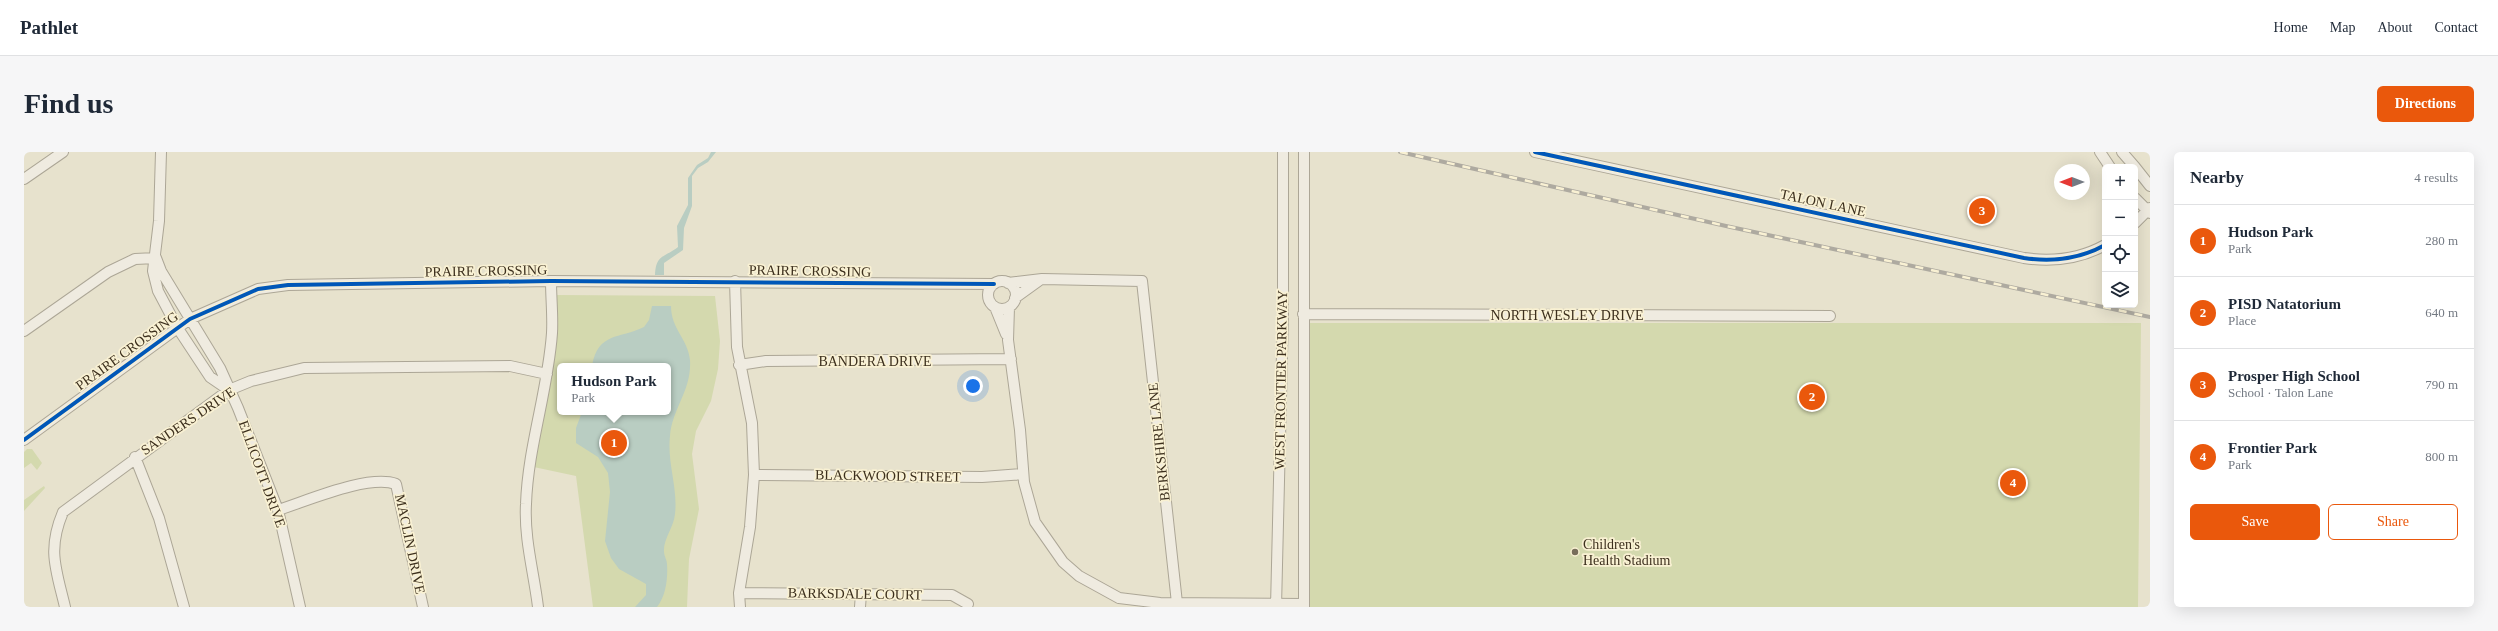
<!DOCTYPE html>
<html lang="en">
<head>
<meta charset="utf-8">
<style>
	:root { --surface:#fff; --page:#f6f6f7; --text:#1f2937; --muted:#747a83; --line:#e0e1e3; --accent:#ea580c }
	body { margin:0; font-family:"Times New Roman",serif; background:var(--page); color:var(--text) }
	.controls { position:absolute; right:12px; top:12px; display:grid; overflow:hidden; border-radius:6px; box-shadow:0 4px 16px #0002 }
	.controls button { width:36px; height:36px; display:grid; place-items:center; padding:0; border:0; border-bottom:1px solid var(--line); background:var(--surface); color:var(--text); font:20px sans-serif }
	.compass { position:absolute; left:2030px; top:12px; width:36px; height:36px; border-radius:50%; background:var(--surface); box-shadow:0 4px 16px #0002; rotate:270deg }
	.you { position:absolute; left:949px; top:234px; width:14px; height:14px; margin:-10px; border:3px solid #fff; border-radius:50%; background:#1a73e8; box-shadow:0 0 0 6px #1a73e833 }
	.badge { display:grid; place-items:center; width:26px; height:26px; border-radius:50%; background:var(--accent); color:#fff; font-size:13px; font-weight:700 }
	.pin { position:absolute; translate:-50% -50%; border:2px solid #fff; box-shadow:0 1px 4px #0006 }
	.popup { position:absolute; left:533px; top:211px; width:114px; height:52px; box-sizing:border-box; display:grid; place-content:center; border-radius:6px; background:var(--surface); filter:drop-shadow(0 1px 3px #0005); font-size:13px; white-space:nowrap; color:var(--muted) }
	.popup b { font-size:15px; color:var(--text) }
	.popup::after { content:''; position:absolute; left:50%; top:100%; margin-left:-8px; border:8px solid transparent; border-top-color:var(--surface) }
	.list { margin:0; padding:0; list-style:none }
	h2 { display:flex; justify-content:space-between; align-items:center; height:52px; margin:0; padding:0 16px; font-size:17px }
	h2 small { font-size:13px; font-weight:400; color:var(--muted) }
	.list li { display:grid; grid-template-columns:26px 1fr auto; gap:12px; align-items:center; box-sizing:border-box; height:72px; padding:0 16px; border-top:1px solid var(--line) }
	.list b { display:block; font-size:15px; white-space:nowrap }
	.list p { margin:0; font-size:13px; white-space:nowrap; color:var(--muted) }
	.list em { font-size:13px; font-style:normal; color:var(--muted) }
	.actions { display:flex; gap:8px; padding:12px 16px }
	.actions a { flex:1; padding:9px 0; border:1px solid var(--accent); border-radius:6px; text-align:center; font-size:14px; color:var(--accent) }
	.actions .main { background:var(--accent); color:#fff }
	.icon { flex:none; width:22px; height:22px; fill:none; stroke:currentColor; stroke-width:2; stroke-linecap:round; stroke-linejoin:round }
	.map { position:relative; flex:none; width:2126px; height:455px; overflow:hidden; border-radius:6px }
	header { display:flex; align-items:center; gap:24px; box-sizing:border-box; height:56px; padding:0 20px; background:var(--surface); border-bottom:1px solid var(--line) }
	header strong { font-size:19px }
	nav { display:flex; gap:22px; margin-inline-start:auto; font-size:14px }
	.intro { display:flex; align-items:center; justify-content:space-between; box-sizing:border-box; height:96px; padding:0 24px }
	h1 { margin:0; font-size:28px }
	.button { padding:10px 18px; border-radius:6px; background:var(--accent); color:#fff; font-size:14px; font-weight:700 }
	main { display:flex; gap:24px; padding:0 24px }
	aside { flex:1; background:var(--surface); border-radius:6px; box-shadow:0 4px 16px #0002 }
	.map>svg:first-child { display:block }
	.green { fill:#d4d9ae; fill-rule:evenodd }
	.water { fill:#b9cdc2 }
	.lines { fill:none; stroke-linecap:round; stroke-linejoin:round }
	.minor-casing { stroke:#aca696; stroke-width:12 }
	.minor { stroke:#efebe0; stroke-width:10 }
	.rail-casing { stroke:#aeaaa0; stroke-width:4 }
	.rail { stroke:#f9f1d3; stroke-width:2.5; stroke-dasharray:8; stroke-linecap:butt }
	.cycleway-casing { stroke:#f9f1d3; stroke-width:6 }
	.cycleway { stroke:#0057b8; stroke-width:4 }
	.poi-dot { fill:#786e5b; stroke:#f9f1d3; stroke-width:1.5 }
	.labels { text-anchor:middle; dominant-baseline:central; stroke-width:3.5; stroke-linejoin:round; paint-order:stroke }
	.street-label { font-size:14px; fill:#3c2f1d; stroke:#f9f1d3 }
	.poi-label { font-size:14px; fill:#3c2f1d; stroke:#f9f1d3; text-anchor:start }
</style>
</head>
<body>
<header>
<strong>Pathlet</strong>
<nav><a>Home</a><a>Map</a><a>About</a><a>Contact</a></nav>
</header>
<div class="intro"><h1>Find us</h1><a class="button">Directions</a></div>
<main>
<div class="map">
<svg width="2126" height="455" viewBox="0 0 2126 455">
	<rect width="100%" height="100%" fill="#e7e2cd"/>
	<path class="green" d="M533 143 691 144 696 189 694 217 687 249 672 279 668 302 675 357 665 407 663 455H569L552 324 505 314 531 198ZM536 214H644V260H536Z
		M1281 171H2117L2114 455H1280Z
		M3 297H8L18 311 13 318 7 311 0 316V300Z
		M20 334 21 336 0 359V348Z"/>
	<path class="water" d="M687 0H692L684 10 674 16 668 24V54L660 76 659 98 640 111V123H631C632 102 640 106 654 95L653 74 664 53V26L673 13 684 6Z
		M628 154H647C647 177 664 187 666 208 668 238 648 257 646 284 643 311 654 336 651 362 650 375 639 387 640 400 640 404 643 408 643 412 644 426 642 444 633 455H611L622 443V432L595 417 587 406 581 389 586 340 584 321 574 305 552 291V276L558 260H644V214H568C574 180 595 187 620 175L625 168Z"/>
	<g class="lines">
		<g class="minor-casing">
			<path id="minor" d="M137 0 135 69 129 119 134 139 153 175 186 225 205 238
				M1280 0V455
				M1511 0 2000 106C2028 110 2056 107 2081 93
				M2076 0 2086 15
				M2098 0 2111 15
				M2111 15 2126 34
				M0 27 39 0
				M2111 46 2126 61
				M2111 71 2126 56
				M132 106 137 119 196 216 214 256 254 358 276 455
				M711 129 713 195 728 271 730 323 726 375 715 441 716 455
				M964 143a14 14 0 1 1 28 0a14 14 0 1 1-28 0Z
				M984 131 1018 127 1118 129 1153 451
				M991 146 1016 128
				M971 155 982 182
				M985 155 984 188 996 278 1000 330 1011 370 1039 410 1055 424 1095 446 1136 451 1280 452
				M1279 162 1806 164
				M0 179 84 120 111 107 132 106
				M715 213 742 209 987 207
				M0 288 166 167 234 137 264 133 527 129 970 132
				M111 305 135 366 160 455
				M730 323 958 325 999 322
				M254 358C283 349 344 322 372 332L399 455
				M715 441 928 443 944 452
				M41 455C32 417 23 398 39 360L205 238 227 229 280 216 486 214 523 222
				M514 455C510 421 500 387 502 352 504 294 524 239 528 181 529 164 527 146 527 129
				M836 455 837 442
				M1252 455 1259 161V0"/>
		</g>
		<use href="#minor" class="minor"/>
		<g class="rail-casing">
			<path id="rail" d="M1376 0 1702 74 2126 165"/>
		</g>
		<use href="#rail" class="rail"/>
		<g class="cycleway-casing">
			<path id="cycleway" d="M1511 0 2000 106C2028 110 2056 107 2081 93
				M0 288 166 167 234 137 264 133 527 129 970 132"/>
		</g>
		<use href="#cycleway" class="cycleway"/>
	</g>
	<circle class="poi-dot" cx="1551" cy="400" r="4"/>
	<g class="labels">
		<g class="street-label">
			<text transform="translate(1799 51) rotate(12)">TALON LANE</text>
			<text transform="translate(462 119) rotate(-1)">PRAIRE CROSSING</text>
			<text transform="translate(786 119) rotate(1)">PRAIRE CROSSING</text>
			<text x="1543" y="163">NORTH WESLEY DRIVE</text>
			<text transform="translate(103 199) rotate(-36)">PRAIRE CROSSING</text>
			<text x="851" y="209">BANDERA DRIVE</text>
			<text transform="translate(1257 228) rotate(-89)">WEST FRONTIER PARKWAY</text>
			<text transform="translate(164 269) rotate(-34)">SANDERS DRIVE</text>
			<text transform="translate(1135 290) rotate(-96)">BERKSHIRE LANE</text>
			<text transform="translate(238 322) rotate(70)">ELLICOTT DRIVE</text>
			<text transform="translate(864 324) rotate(1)">BLACKWOOD STREET</text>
			<text transform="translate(386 392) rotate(78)">MACLIN DRIVE</text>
			<text transform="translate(831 442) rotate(1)">BARKSDALE COURT</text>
		</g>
		<g class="poi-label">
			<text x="1559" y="392">Children's<tspan x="1559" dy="16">Health Stadium</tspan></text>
		</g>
	</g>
</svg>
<div class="controls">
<button>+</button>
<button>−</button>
<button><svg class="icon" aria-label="locate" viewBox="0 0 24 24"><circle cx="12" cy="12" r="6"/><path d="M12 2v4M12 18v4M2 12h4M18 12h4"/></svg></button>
<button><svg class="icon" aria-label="layers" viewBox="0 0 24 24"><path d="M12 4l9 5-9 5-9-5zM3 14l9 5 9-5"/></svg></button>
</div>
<svg class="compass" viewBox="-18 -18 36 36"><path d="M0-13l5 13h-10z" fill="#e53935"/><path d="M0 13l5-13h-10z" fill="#747a83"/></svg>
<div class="you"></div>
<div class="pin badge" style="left:590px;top:291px">1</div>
<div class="popup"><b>Hudson Park</b>Park</div>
<div class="pin badge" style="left:1788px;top:245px">2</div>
<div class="pin badge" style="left:1958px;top:59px">3</div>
<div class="pin badge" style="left:1989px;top:331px">4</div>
</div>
<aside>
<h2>Nearby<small>4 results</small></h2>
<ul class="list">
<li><span class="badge">1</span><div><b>Hudson Park</b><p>Park</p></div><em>280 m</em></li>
<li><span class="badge">2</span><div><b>PISD Natatorium</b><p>Place</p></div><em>640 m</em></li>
<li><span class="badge">3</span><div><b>Prosper High School</b><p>School · Talon Lane</p></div><em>790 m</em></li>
<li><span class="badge">4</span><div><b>Frontier Park</b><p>Park</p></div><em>800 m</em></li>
</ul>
<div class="actions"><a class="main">Save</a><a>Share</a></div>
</aside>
</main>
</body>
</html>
